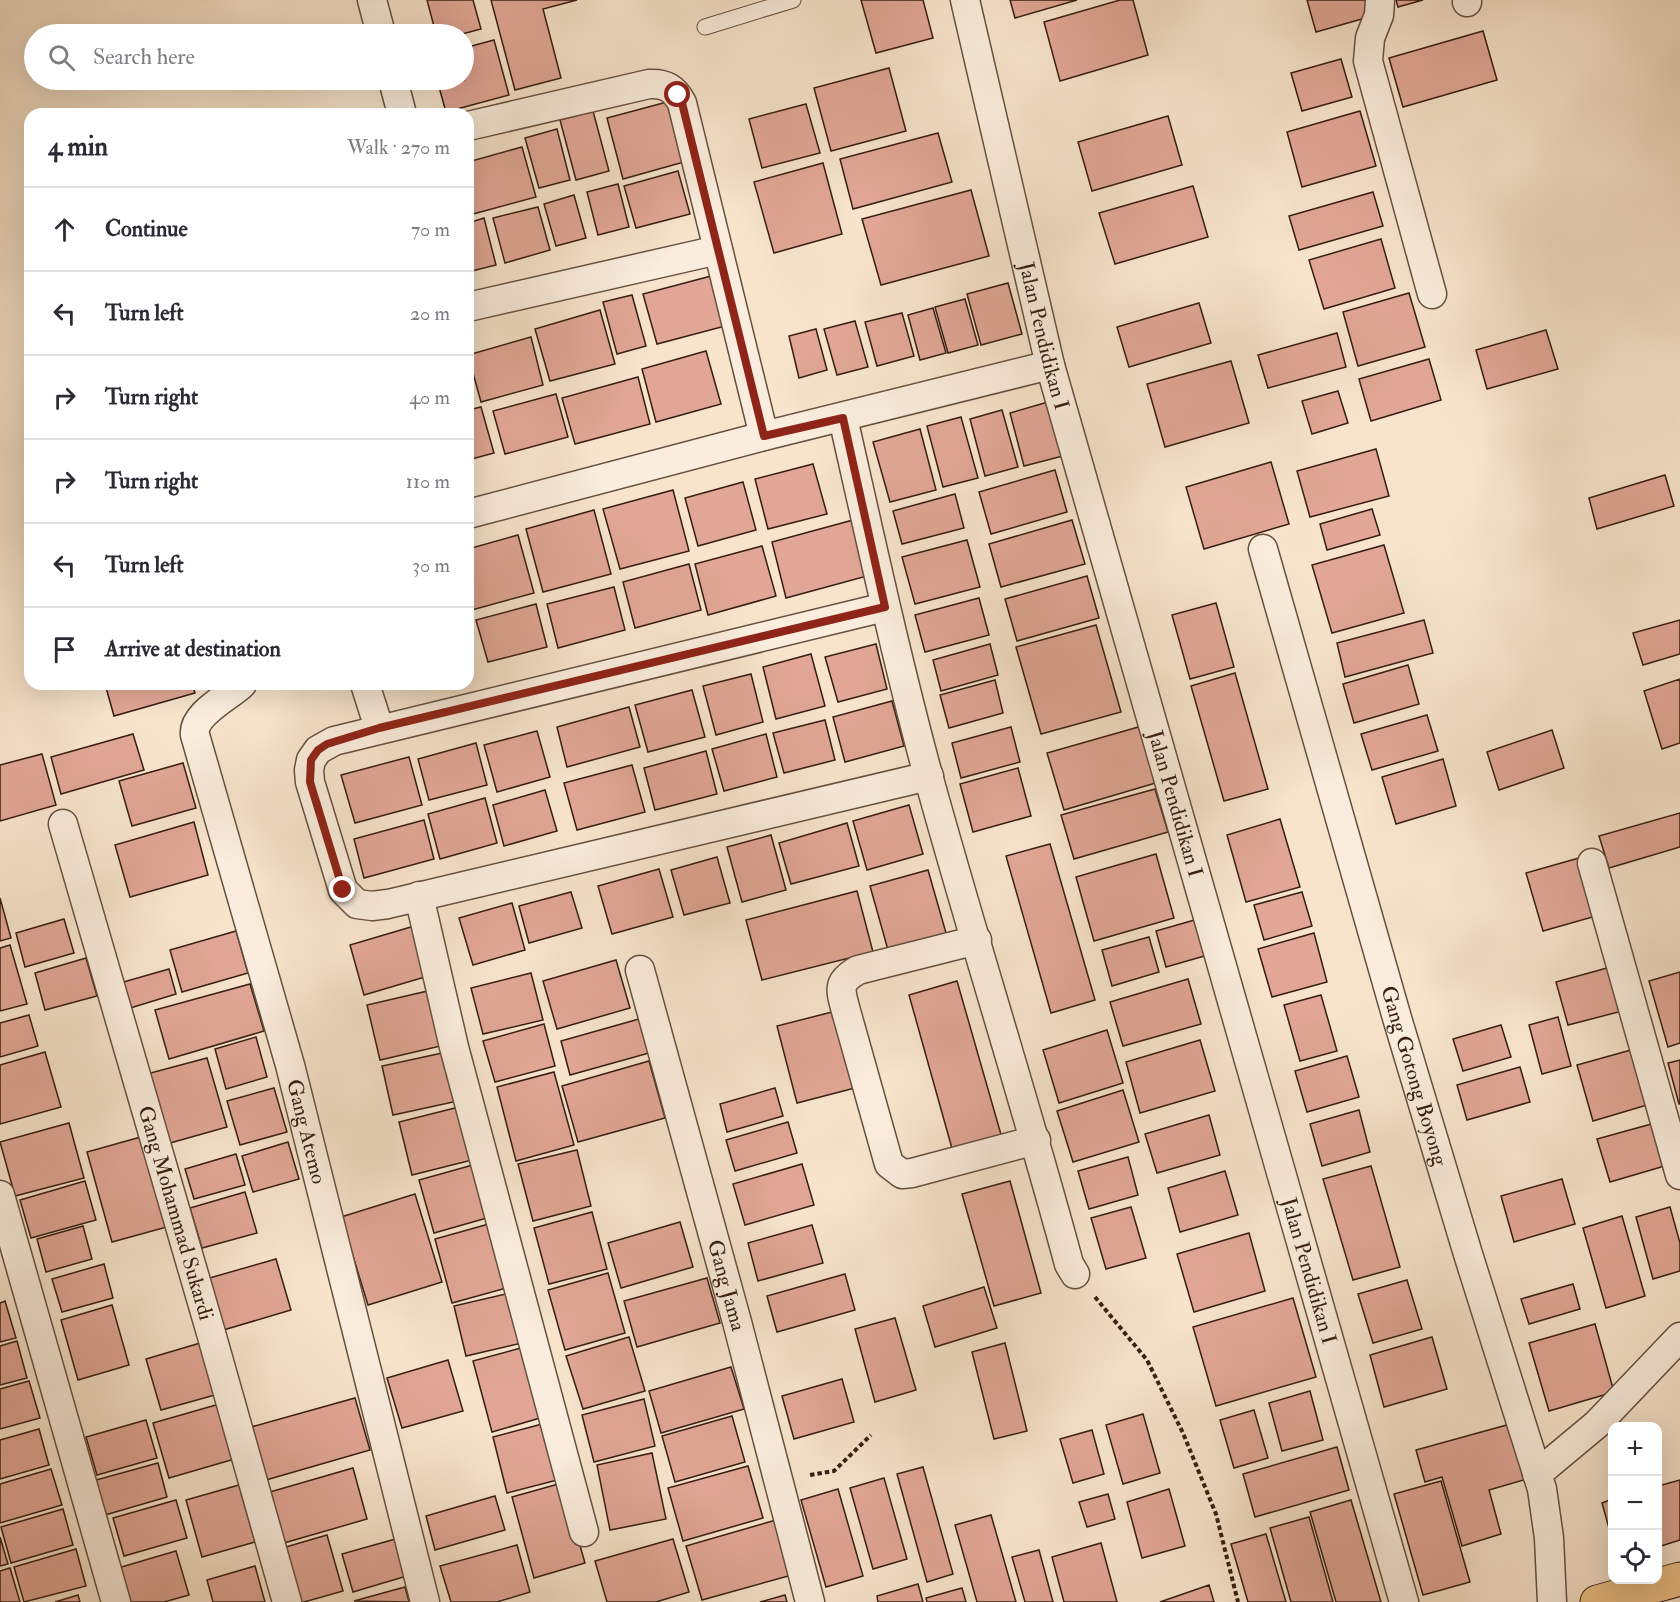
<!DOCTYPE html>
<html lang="en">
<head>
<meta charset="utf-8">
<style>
	:root { --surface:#fff; --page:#f7f7f7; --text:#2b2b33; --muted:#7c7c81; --line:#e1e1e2 }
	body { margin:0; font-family:"IM FELL Double Pica",serif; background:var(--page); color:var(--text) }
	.controls { position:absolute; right:18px; bottom:18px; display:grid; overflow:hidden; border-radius:12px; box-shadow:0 6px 24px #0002 }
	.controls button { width:54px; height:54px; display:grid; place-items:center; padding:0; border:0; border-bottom:2px solid var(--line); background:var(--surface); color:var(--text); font:30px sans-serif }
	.stop { position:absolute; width:18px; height:18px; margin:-14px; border:4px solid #8f2418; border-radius:50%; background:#fff }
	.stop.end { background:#8f2418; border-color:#fff; box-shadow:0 2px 6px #0008 }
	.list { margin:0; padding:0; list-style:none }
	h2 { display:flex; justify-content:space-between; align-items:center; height:78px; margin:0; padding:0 24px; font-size:26px }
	h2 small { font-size:20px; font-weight:400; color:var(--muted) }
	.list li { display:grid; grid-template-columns:39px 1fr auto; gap:18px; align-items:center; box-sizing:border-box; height:84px; padding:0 24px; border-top:2px solid var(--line) }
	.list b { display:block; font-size:22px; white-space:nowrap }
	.list em { font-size:20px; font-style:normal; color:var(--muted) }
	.icon { flex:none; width:33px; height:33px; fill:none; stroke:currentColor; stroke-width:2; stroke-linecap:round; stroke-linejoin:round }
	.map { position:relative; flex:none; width:1680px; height:1602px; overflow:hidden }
	.search { position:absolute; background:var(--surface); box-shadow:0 6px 24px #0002; left:24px; top:24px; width:450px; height:66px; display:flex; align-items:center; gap:15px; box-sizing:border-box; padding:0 21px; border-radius:33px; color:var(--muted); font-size:22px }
	.panel { position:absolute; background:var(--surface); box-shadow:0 6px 24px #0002; left:24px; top:108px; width:450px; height:582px; border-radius:18px }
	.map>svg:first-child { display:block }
	.building { fill:#e1a695; stroke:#371e12; stroke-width:1.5 }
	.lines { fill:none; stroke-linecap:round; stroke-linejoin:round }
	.service-casing { stroke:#675040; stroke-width:17 }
	.minor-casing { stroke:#675040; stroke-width:31 }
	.trunk-casing { stroke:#371e12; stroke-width:35 }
	.path { stroke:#371e12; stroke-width:4; stroke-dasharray:4.5 3; stroke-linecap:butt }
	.service { stroke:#faeddd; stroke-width:15 }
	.minor { stroke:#faeddd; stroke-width:28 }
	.trunk { stroke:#ecc286; stroke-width:33 }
	.route { stroke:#8f2418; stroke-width:8 }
	.labels { text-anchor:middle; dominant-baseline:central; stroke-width:5; stroke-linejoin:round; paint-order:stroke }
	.street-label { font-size:21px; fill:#371e12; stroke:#faeddd }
</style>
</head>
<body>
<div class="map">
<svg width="1680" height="1602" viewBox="0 0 1680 1602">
	<rect width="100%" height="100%" fill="#f7e4cb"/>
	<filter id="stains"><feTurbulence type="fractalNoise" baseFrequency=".00333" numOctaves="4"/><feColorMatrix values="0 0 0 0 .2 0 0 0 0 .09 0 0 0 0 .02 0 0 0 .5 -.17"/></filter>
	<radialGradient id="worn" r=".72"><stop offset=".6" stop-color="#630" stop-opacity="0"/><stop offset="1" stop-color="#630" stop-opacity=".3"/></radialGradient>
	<path class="building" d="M427 0H473L481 29 462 34H436Z
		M491 0H577L543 9 561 78 515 90Z
		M861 0H923L933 38 876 53Z
		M1010 0H1077L1015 18Z
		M1120 0H1133L1148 55 1060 81 1044 22Z
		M1307 0H1371L1376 15 1316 32Z
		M1396 0H1423L1398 7Z
		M1483 31 1497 80 1403 107 1389 58Z
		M494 40 509 95 446 112 437 80H464V48Z
		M1341 59 1352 97 1302 111 1291 73Z
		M889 68 906 131 831 151 814 88Z
		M667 102 684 162 623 179 607 118Z
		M806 104 820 153 762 168 749 119Z
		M593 111 609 171 576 180 560 120Z
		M1360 111 1376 166 1302 187 1287 132Z
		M1168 116 1182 165 1092 191 1078 142Z
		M557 129 570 180 539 188 525 138Z
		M938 133 952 182 853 209 840 159Z
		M522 147 536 197 473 214 468 195V162Z
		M823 163 842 234 774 253 754 182Z
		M678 171 690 214 636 228 624 186Z
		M618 184 629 227 598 235 587 192Z
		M1193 186 1208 237 1115 264 1099 213Z
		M971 190 989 256 881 285 862 219Z
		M1373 192 1383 226 1299 250 1289 216Z
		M574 195 586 238 556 246 544 204Z
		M538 207 550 250 505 263 493 218Z
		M484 218 496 265 468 272V223Z
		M1381 239 1395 288 1324 309 1309 260Z
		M715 275 729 325 657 344 643 294Z
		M1008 283 1022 334 981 345 967 294Z
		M1409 293 1425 347 1358 366 1343 312Z
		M632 295 646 346 617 354 603 302Z
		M965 299 978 345 948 353 935 307Z
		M1199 303 1211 343 1129 367 1117 327Z
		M933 308 946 353 920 360 908 315Z
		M600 310 615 364 550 381 535 329Z
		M902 313 914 356 877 366 865 322Z
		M855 321 868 367 837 375 824 329Z
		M816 329 827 370 799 378 789 336Z
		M1546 330 1558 369 1487 389 1476 350Z
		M1337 333 1346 367 1268 388 1258 355Z
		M531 337 543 385 481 402 468 355Z
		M706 351 721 404 656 422 642 369Z
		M1429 359 1441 400 1371 421 1359 379Z
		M1231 361 1249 423 1165 447 1147 384Z
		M638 377 650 424 575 444 562 398Z
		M1338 391 1348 423 1312 434 1302 401Z
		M556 394 568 437 505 454 493 411Z
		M1048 402 1063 456 1024 466 1010 413Z
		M481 407 494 453 468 460V410Z
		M1002 410 1018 467 985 476 970 419Z
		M961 417 978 478 943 487 927 426Z
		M920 429 936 490 890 502 873 442Z
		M1376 449 1389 496 1310 517 1297 471Z
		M1271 462 1289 524 1204 549 1186 487Z
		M813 464 827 514 768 529 755 479Z
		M1055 470 1067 512 991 534 979 492Z
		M1665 475 1674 506 1597 529 1589 498Z
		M743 482 756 530 698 546 685 498Z
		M673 490 689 551 620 569 603 509Z
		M955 494 964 528 902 544 893 511Z
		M1372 509 1380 535 1327 550 1320 524Z
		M594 510 611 574 543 592 526 529Z
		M853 520 867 576 786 598 772 542Z
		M1072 520 1085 564 1001 587 989 544Z
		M518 535 534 593 468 611V549Z
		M967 540 980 587 915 604 902 557Z
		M1384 545 1404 613 1332 633 1312 565Z
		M762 546 776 596 708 615 695 564Z
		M689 564 701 610 635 628 623 582Z
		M1087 576 1099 618 1017 641 1005 599Z
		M614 587 625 630 558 648 547 604Z
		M979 598 989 635 925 652 915 615Z
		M1216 603 1234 667 1190 679 1172 615Z
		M536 604 547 647 488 662 476 620Z
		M1424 620 1433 653 1345 677 1337 643Z
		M1680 620V654L1643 665 1633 633Z
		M1096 625 1121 712 1041 734 1016 647Z
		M876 644 887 689 838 702 825 657Z
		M990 644 998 675 941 691 933 660Z
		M811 654 825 706 776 719 763 667Z
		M1408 665 1419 704 1354 723 1343 684Z
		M1235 673 1268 789 1224 801 1191 686Z
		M751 674 763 722 716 735 703 686Z
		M1680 679V743L1662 749 1644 691Z
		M995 680 1003 713 949 728 940 695Z
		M105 684H192L195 693 114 716Z
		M692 690 705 737 648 752 635 705Z
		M892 701 904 746 845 762 833 717Z
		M629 707 640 747 567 767 557 727Z
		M1427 715 1438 751 1372 770 1361 734Z
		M825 720 835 760 784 773 773 733Z
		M1142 726 1159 782 1064 810 1047 753Z
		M1011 727 1020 762 961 778 952 743Z
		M1552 730 1564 768 1499 790 1487 752Z
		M537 731 550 777 497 792 484 745Z
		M133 734 144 770 61 794 51 757Z
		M766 734 777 777 724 791 712 749Z
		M476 743 487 785 429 800 418 759Z
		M706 751 717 794 655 810 644 768Z
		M42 754 56 805 0 821V765Z
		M409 757 422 805 355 823 341 775Z
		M1443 759 1456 806 1396 824 1382 777Z
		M183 763 196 808 132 826 119 781Z
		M632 765 645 812 577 830 564 783Z
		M1018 768 1031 816 973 832 960 784Z
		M1155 789 1168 832 1074 859 1061 815Z
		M545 790 557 831 504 846 493 805Z
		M485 798 497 843 440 859 428 814Z
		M909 805 923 854 867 870 853 821Z
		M1680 813V847L1609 868 1599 836Z
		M1280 819 1300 887 1246 902 1227 835Z
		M424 820 434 859 364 878 354 839Z
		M194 822 208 875 130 897 115 845Z
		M847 823 859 866 791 884 779 843Z
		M771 835 786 890 742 902 727 847Z
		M1050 844 1095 1000 1051 1013 1006 856Z
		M1156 854 1174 918 1094 941 1076 877Z
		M717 857 730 903 684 915 671 870Z
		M1579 858 1596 916 1543 931 1526 873Z
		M659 869 673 917 612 934 598 886Z
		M928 870 948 940 890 957 870 886Z
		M857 891 873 952 762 980 746 920Z
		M571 892 582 928 529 943 519 906Z
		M1302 892 1312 926 1264 940 1254 905Z
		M0 898 11 938 0 941Z
		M512 903 525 950 473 965 459 918Z
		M64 919 74 953 25 967 16 933Z
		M1198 919 1208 955 1166 967 1156 931Z
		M421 924 435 974 364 995 350 945Z
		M236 931 248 973 182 992 170 950Z
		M1314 933 1327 982 1272 997 1258 949Z
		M1149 937 1159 972 1112 986 1102 950Z
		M10 945 27 1004 0 1011V948Z
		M86 958 97 996 45 1010 35 973Z
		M616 960 630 1008 557 1029 543 981Z
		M1618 965 1630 1009 1568 1025 1556 982Z
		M169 969 176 994 127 1009 120 983Z
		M1680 972V1043L1668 1047 1649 981Z
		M531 973 543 1020 483 1034 471 988Z
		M1188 979 1201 1024 1123 1046 1110 1002Z
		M957 981 1002 1138 953 1152 909 995Z
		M250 984 264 1031 169 1059 155 1010Z
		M432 990 445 1045 380 1060 367 1005Z
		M1321 995 1337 1051 1300 1061 1284 1005Z
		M836 1011 855 1088 797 1103 777 1026Z
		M29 1015 38 1046 0 1057V1023Z
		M1558 1017 1571 1066 1542 1074 1529 1025Z
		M639 1019 649 1053 570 1075 561 1041Z
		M544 1024 555 1066 495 1082 483 1041Z
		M1501 1025 1511 1057 1463 1071 1453 1039Z
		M1107 1030 1123 1083 1059 1103 1043 1050Z
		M256 1037 267 1077 226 1089 215 1049Z
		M1200 1040 1215 1091 1140 1113 1126 1062Z
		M1631 1050 1647 1105 1593 1121 1577 1065Z
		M45 1052 61 1107 0 1124V1065Z
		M447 1052 458 1101 393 1115 382 1066Z
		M1347 1056 1359 1097 1307 1112 1295 1071Z
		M207 1058 227 1127 163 1145 143 1075Z
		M1680 1060V1104H1679L1668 1063Z
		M649 1061 665 1118 578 1142 562 1086Z
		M1520 1067 1530 1102 1467 1120 1457 1085Z
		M554 1072 574 1145 516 1161 497 1087Z
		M274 1088 287 1132 240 1145 227 1101Z
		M775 1088 783 1116 727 1132 720 1104Z
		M1123 1090 1139 1142 1073 1162 1057 1111Z
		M467 1105 480 1158 412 1175 399 1122Z
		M1359 1110 1370 1152 1322 1166 1310 1124Z
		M1209 1115 1220 1155 1157 1173 1145 1134Z
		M788 1122 797 1153 735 1171 726 1140Z
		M69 1123 84 1178 15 1196 0 1142Z
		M1655 1123 1668 1165 1610 1182 1597 1139Z
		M148 1135 174 1225 112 1242 87 1152Z
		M288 1142 299 1179 253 1192 242 1156Z
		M577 1150 591 1206 533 1221 518 1164Z
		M236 1154 245 1185 194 1199 185 1169Z
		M1128 1157 1138 1195 1089 1209 1078 1171Z
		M480 1163 494 1216 434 1233 419 1180Z
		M802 1164 814 1205 745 1225 733 1184Z
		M1371 1166 1400 1267 1353 1280 1323 1179Z
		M1225 1171 1238 1215 1180 1232 1168 1188Z
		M1562 1179 1575 1224 1514 1242 1501 1196Z
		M85 1181 96 1220 31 1238 20 1200Z
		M1010 1181 1041 1293 994 1306 962 1194Z
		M245 1192 257 1233 202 1248 190 1208Z
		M415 1194 442 1282 368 1305 341 1217Z
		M1131 1207 1146 1258 1106 1269 1091 1218Z
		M1670 1207 1680 1243V1271L1653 1279 1636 1217Z
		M592 1212 607 1269 549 1284 534 1228Z
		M1622 1216 1645 1296 1606 1308 1583 1228Z
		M496 1222 514 1286 452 1303 435 1239Z
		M680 1222 693 1267 621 1288 608 1243Z
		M812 1225 823 1263 758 1281 748 1243Z
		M83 1226 92 1259 46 1272 37 1239Z
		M1249 1233 1265 1291 1194 1312 1177 1254Z
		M276 1259 291 1310 220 1331 206 1279Z
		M104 1264 113 1298 62 1312 52 1279Z
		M608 1273 625 1333 565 1350 548 1290Z
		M845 1274 855 1310 777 1332 767 1296Z
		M707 1278 720 1323 637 1347 624 1301Z
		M1407 1280 1422 1329 1373 1343 1358 1294Z
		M1573 1284 1580 1309 1529 1324 1521 1299Z
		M984 1287 997 1328 935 1347 923 1306Z
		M514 1292 526 1342 466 1356 454 1306Z
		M1293 1298 1316 1377 1216 1406 1193 1327Z
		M5 1301 16 1338 0 1342V1303Z
		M112 1305 129 1365 78 1380 61 1320Z
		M895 1318 916 1390 875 1402 855 1329Z
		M1595 1324 1614 1392 1549 1411 1529 1343Z
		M629 1337 645 1391 583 1409 566 1356Z
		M1432 1337 1447 1389 1384 1407 1370 1355Z
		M17 1341 27 1378 0 1385V1346Z
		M207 1341 222 1393 161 1410 146 1359Z
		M1005 1343 1027 1431 994 1439 972 1352Z
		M528 1346 547 1416 492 1432 473 1361Z
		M448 1360 463 1411 402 1428 387 1378Z
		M731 1367 744 1409 661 1433 649 1391Z
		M842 1379 854 1422 794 1439 782 1396Z
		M29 1381 40 1418 0 1429V1389Z
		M1310 1391 1323 1440 1282 1451 1269 1403Z
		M355 1398 370 1450 259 1482 244 1429Z
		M644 1399 655 1446 594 1462 582 1415Z
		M223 1403 238 1458 169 1478 153 1423Z
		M1254 1410 1268 1458 1234 1468 1220 1420Z
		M1143 1414 1160 1473 1123 1484 1106 1425Z
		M732 1416 745 1462 675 1482 662 1436Z
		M146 1420 157 1458 97 1475 86 1437Z
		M550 1422 565 1478 507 1493 493 1437Z
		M1514 1423 1530 1478 1489 1490 1501 1534 1462 1546 1442 1477 1425 1482 1416 1450Z
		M39 1429 49 1465 0 1479V1440Z
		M1092 1430 1104 1474 1073 1483 1060 1439Z
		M1337 1447 1349 1490 1255 1517 1243 1474Z
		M652 1453 666 1519 610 1530 597 1465Z
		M158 1463 167 1497 105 1515 96 1480Z
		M748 1466 763 1518 683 1541 668 1488Z
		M923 1467 953 1574 927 1582 897 1474Z
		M353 1468 367 1519 277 1545 263 1494Z
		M51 1469 62 1505 0 1523V1484Z
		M884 1478 907 1559 873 1569 850 1488Z
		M1680 1480V1540L1658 1547V1486Z
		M1441 1481 1470 1582 1423 1595 1394 1494Z
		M562 1483 585 1563 534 1578 512 1497Z
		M239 1485 255 1542 202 1557 186 1500Z
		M838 1489 863 1576 826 1587 801 1500Z
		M1169 1489 1185 1546 1142 1558 1127 1502Z
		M1108 1494 1115 1519 1087 1527 1079 1502Z
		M495 1496 505 1530 435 1550 426 1516Z
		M1612 1499V1539L1602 1503Z
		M176 1500 187 1538 124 1556 113 1518Z
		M1351 1500 1381 1602H1336L1310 1512Z
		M63 1509 73 1545 11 1563 1 1527Z
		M991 1515 1016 1602H977L955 1525Z
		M1309 1517 1333 1602H1291L1270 1528Z
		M776 1520 792 1575 702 1600 686 1546Z
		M1266 1534 1286 1602H1248L1231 1544Z
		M327 1535 343 1591 304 1602H294L279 1549Z
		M0 1537 8 1564 0 1566Z
		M399 1538 410 1575 353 1592 342 1554Z
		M673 1539 689 1592 656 1602H607L595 1561Z
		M1101 1543 1117 1602H1064L1052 1557Z
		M517 1545 530 1592 497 1602H451L440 1566Z
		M76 1549 86 1586 24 1602 14 1567Z
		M1039 1550 1053 1602H1025L1012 1557Z
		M176 1551 189 1595 164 1602H128L118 1568Z
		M255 1566 265 1602H213L207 1580Z
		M10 1568 20 1602H0V1571Z
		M918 1584 923 1602H878L877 1596Z
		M1209 1585 1214 1602H1160Z
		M405 1587 409 1602 354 1601Z
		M962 1588 966 1602H927L926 1598Z
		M78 1595 80 1602H55Z
		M785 1595 787 1602H760Z"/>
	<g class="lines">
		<g class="service-casing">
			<path id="service" d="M705 27 793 0"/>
		</g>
		<g class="minor-casing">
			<g id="minor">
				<path d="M372 0 381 34"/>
				<path id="s1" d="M965 0 1050 365 1404 1602"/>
				<path d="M1380 0 1379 15 1370 38 1368 61 1432 294"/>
				<path d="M1467 0V2"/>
				<path d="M393 80 402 114"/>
				<path d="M468 126 649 84C665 83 674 88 682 103L764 436"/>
				<path d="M468 307 718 250"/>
				<path d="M843 418C870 537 896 657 928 775 973 939 1025 1100 1069 1264L1075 1274"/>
				<path d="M468 514 764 436 1050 365"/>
				<path id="s2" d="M1263 549 1397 1018 1468 1254 1542 1489 1549 1538 1552 1602"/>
				<path d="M885 607 334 741 318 750 311 760 309 770 310 782 343 890 357 904 372 906 388 904 929 776"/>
				<path id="s3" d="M242 684C229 697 192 714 195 735L290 1065 425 1602"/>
				<path d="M365 684 379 728"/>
				<path id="s4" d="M63 824 211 1333 287 1602"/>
				<path d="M1592 863 1680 1175"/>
				<path d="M419 896 454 1047 584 1532"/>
				<path d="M977 940 858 970C837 982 840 989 846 1011L889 1164 902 1174 912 1173 1036 1140"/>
				<path id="s5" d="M640 970 737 1322 810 1602"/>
				<path d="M0 1195 116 1602"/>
				<path d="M1537 1474 1597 1424 1680 1337"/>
			</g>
		</g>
		<g class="trunk-casing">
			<path id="trunk" d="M1597 1602 1680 1579"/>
		</g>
		<path class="path" d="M1095 1297 1147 1360 1183 1433 1216 1514 1238 1602
			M810 1475 834 1471 871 1435"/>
		<use href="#service" class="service"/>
		<use href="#minor" class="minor"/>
		<use href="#trunk" class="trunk"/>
	</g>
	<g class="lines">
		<path class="route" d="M343 890 310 782 311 760 318 750 327 744 379 728 885 607 843 418 764 436 682 103 678 95"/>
	</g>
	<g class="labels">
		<g class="street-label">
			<text stroke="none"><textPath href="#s1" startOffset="345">Jalan Pendidikan I</textPath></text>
			<text stroke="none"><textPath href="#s1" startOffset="831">Jalan Pendidikan I</textPath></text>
			<text stroke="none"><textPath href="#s2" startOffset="548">Gang Gotong Boyong</textPath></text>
			<text stroke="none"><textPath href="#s3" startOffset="484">Gang Atemo</textPath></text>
			<text stroke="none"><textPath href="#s4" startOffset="405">Gang Mohammad Sukardi</textPath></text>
			<text stroke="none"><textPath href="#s1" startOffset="1317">Jalan Pendidikan I</textPath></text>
			<text stroke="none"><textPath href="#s5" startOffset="327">Gang Jama</textPath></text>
		</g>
	</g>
	<rect width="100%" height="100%" filter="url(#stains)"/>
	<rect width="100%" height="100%" fill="url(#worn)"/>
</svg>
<div class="controls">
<button>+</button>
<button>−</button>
<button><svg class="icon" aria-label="locate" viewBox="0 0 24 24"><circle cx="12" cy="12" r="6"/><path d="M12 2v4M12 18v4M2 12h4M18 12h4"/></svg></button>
</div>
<div class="stop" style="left:678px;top:95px"></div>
<div class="stop end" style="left:343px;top:890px"></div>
<div class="search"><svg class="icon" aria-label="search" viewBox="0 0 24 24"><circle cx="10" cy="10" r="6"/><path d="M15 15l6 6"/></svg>Search here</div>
<section class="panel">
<h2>4 min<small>Walk · 270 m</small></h2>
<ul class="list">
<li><svg class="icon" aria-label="ahead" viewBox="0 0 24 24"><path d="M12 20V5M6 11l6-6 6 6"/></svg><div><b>Continue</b></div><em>70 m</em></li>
<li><svg class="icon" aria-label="left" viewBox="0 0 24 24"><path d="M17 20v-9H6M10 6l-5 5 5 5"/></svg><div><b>Turn left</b></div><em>20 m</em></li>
<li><svg class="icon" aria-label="right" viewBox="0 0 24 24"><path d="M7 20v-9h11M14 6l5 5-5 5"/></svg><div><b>Turn right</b></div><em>40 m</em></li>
<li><svg class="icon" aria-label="right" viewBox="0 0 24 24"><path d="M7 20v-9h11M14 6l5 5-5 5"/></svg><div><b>Turn right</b></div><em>110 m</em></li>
<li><svg class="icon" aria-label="left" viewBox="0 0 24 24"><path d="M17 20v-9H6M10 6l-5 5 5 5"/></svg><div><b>Turn left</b></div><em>30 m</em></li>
<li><svg class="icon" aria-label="arrive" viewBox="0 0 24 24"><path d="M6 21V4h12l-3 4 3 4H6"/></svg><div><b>Arrive at destination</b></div></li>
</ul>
</section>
</div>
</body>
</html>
